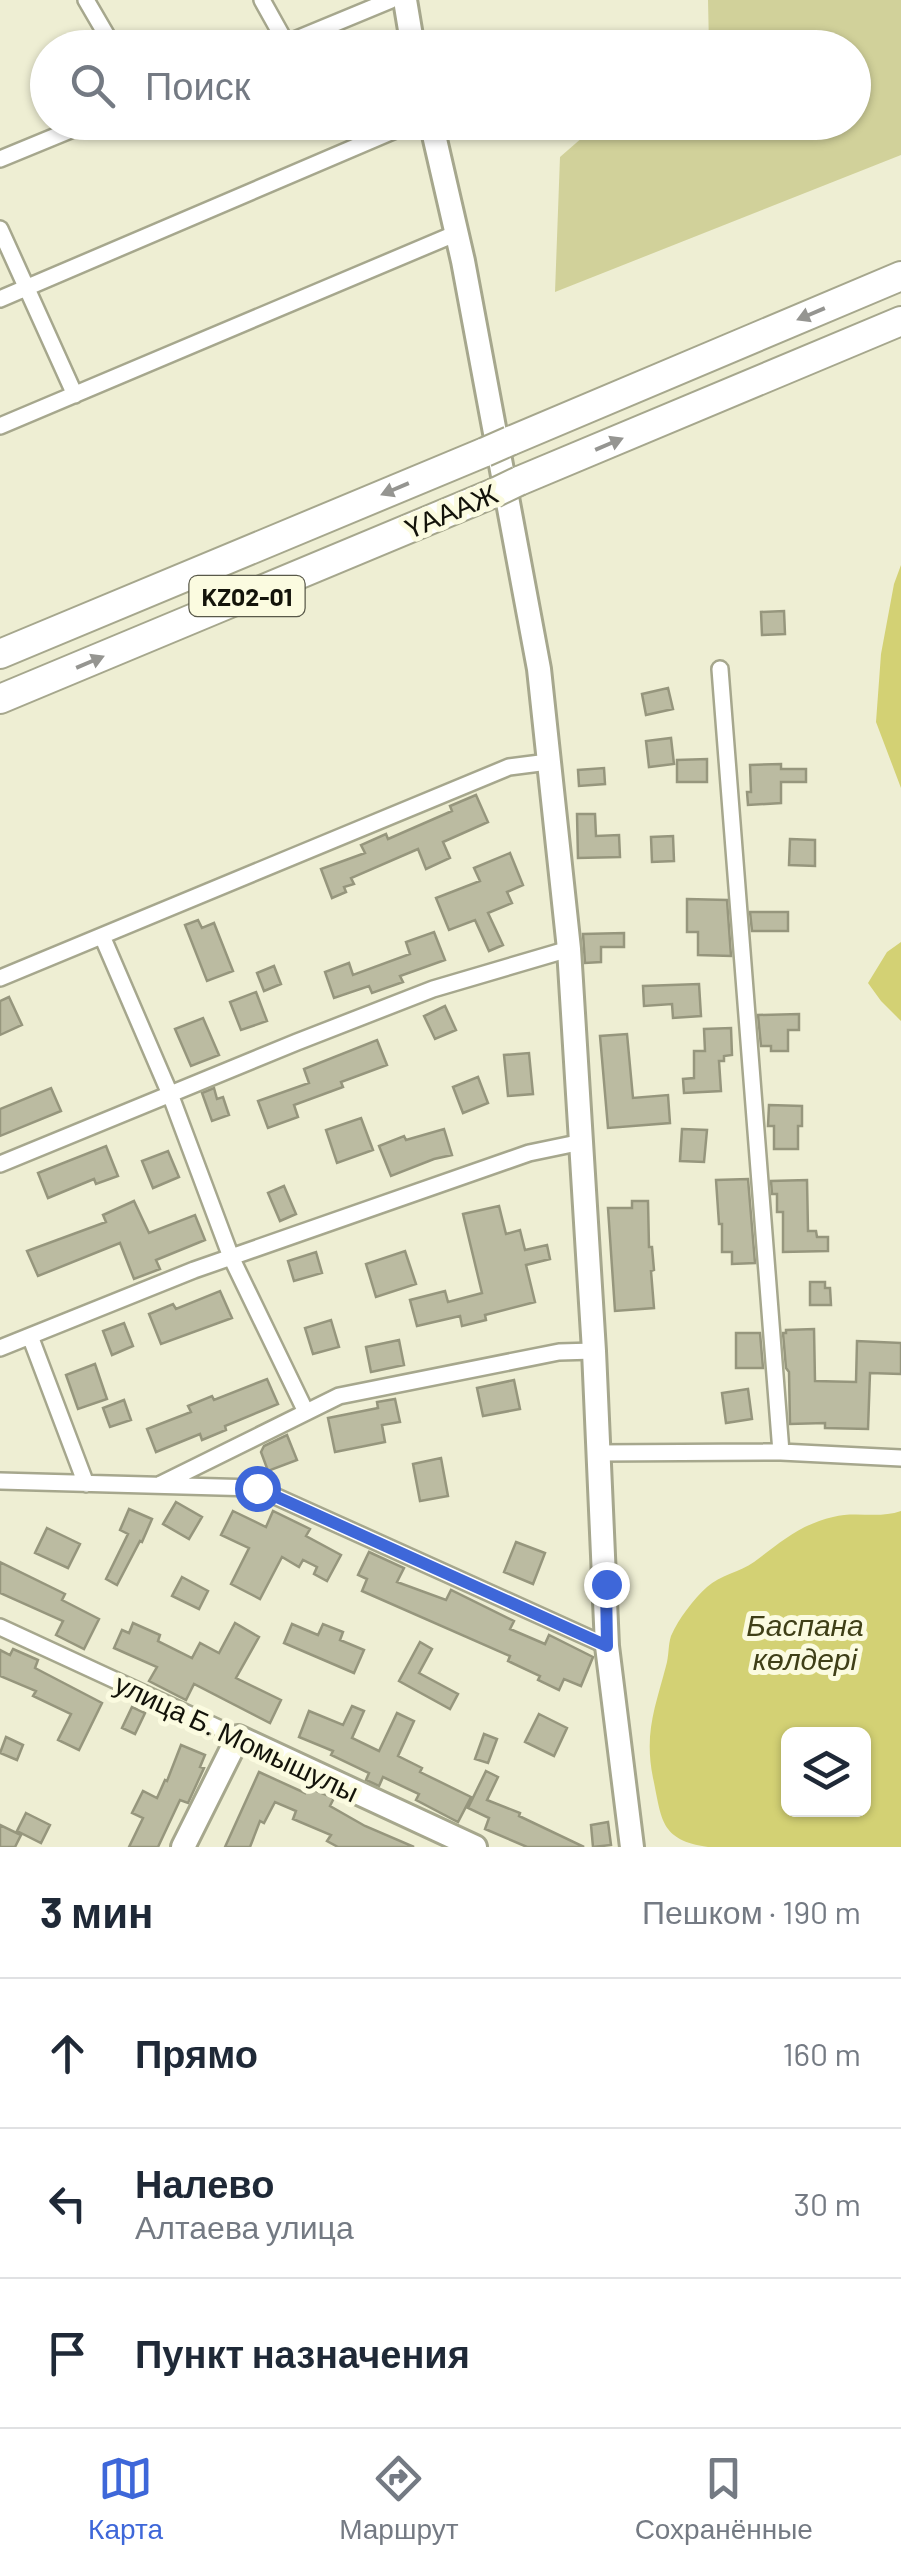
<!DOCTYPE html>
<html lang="ru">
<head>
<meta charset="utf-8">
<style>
	:root { --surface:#fff; --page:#f2f2f3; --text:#1f2937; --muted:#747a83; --line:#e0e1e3; --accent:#3e67d9 }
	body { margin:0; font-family:Barlow,sans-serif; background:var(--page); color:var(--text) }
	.controls { position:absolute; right:30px; bottom:30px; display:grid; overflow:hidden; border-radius:15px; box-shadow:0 2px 8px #0004 }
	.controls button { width:90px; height:90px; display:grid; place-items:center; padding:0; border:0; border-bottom:2px solid var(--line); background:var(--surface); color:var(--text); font:50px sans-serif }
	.stop { position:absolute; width:30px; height:30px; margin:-22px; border:8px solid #3e67d9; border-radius:50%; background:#fff }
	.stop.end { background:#3e67d9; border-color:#fff; box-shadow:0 2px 10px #0008 }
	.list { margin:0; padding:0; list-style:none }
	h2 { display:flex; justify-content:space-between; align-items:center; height:130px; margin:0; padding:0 40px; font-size:42px }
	h2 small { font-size:32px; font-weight:400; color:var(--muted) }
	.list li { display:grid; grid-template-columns:65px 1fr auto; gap:30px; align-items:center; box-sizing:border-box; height:150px; padding:0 40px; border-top:2px solid var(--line) }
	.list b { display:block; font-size:38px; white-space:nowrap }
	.list p { margin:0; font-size:32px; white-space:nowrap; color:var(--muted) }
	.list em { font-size:32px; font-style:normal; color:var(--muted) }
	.icon { flex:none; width:55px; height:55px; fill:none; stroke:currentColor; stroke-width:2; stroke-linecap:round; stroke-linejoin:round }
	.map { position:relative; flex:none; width:901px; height:1847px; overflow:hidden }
	.search { position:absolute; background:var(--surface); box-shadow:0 2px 8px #0004; left:30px; right:30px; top:30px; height:110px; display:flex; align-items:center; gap:25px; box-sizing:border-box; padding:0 35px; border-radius:55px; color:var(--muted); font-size:38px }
	.sheet { height:580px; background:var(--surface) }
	nav { display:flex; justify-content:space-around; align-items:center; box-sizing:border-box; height:140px; border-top:2px solid var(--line); background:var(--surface); font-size:28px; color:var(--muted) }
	nav a { display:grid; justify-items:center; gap:5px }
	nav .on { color:var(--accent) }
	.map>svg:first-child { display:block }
	.green { fill:#d1d19a }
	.water { fill:#d3d174; fill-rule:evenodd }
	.building { fill:#bbbba1; stroke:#96967d; stroke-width:2.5 }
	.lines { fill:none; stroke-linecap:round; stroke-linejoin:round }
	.street-casing { stroke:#a6a78d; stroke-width:20 }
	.secondary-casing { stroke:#a6a78d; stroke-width:28 }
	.highway-casing { stroke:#a6a78d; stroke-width:32 }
	.street { stroke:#fff; stroke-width:15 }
	.secondary { stroke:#fff; stroke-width:22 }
	.highway { stroke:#fff; stroke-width:28 }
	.highway-bridge-casing { stroke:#a6a78d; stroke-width:32; stroke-linecap:butt }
	.highway-bridge { stroke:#fff; stroke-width:28 }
	.oneway { fill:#959591 }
	.route { stroke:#3e67d9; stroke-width:12 }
	.labels { text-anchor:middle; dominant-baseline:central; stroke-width:10; stroke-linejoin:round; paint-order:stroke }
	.shield { fill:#fbfbe0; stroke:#59594a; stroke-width:2.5 }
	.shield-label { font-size:25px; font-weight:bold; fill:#13130a }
	.street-label { font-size:28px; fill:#13130a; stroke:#fbfbe0 }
	.water-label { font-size:30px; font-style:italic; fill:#3f3f17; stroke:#fbfbe0 }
</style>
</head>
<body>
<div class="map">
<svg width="901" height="1847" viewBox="0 0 901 1847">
	<rect width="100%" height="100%" fill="#eeeed3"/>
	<path class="green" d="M708 0H901V155L555 292 560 157 599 123 854 122V48L709 47Z"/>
	<path class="water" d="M901 565V788L876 722 881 654 894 584Z
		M901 942V1021L881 1001 868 983 887 952Z
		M901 1511V1847H708C660 1840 662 1820 653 1778 644 1733 655 1708 666 1666 669 1656 668 1645 671 1636 679 1618 693 1600 707 1587 720 1575 740 1572 754 1562 781 1542 799 1525 833 1517 855 1511 879 1519 901 1511ZM864 1734V1810H788V1734Z"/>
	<path class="building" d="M784 611 785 634 762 635 761 612Z
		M668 688 673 709 646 715 642 694Z
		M671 738 674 764 649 767 646 741Z
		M707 759V782H677V760Z
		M781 764V769H806V782H781V803L748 805 747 792H751L750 765Z
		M604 768 605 784 579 786 578 770Z
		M476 795 488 822 443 842 450 858 426 869 418 849 351 878 354 884 344 887 346 892 332 898 321 869 365 853 361 845 386 834 388 839 452 811 450 806Z
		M577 814H595L596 836 619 835 620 857 578 858Z
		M673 836 674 861 652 862 651 837Z
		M790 839 815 840V866L789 865Z
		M510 853 523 885 507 892 512 903 488 913 503 945 489 951 475 920 449 930 436 898 480 881 474 868Z
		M687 899 727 900 731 956 698 955V932H687Z
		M750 912H788V931H752Z
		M198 920 202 928 214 923 233 971 207 981 185 925Z
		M434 932 445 960 400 976 403 982 372 993 369 986 334 998 325 972 349 963 353 975 410 954 406 942Z
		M624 933V947H601V962L585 963 583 934Z
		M274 966 281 984 264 991 257 973Z
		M699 984 701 1016 673 1018 672 1004 644 1006 643 986Z
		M256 992 267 1021 241 1030 230 1002Z
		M9 997 22 1025 0 1035V1001Z
		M445 1006 456 1030 435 1039 424 1016Z
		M799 1014V1030H788V1051H771V1046H761L758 1015Z
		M203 1018 219 1055 191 1066 175 1029Z
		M731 1028 732 1055 724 1056V1061H719L721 1091 684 1093 683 1079 694 1078V1051H705L704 1029Z
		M627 1034 633 1098 668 1095 670 1123 608 1128 600 1036Z
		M377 1040 387 1065 341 1082 343 1087 294 1105 298 1117 268 1128 258 1101 309 1083 304 1069Z
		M529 1053 533 1094 508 1096 504 1055Z
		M478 1077 488 1103 463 1113 453 1087Z
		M51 1088 61 1111 0 1136V1109Z
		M214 1088 217 1099 223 1097 229 1115 212 1121 202 1093Z
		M769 1105 802 1106V1126H798V1149H774V1126H768Z
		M361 1118 373 1150 337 1163 326 1130Z
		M444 1129 452 1155 434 1159 391 1176 379 1146 404 1136 406 1140Z
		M682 1129 707 1130 704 1162 680 1161Z
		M106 1146 118 1176 96 1184 94 1179 48 1198 38 1173Z
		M168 1151 179 1177 153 1188 142 1161Z
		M748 1179 755 1263 732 1264V1252H722V1224H719L716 1180Z
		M807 1180 808 1231H816L817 1237H828V1251L783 1252V1212H777V1194H772L771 1181Z
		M284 1186 296 1214 280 1221 268 1193Z
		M134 1201 149 1233 195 1215 205 1240 156 1260 160 1269 134 1279 120 1243 38 1276 27 1251 106 1222 103 1215Z
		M632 1201H648L649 1247H652L654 1270 651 1271 654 1308 615 1311 608 1208H632Z
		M499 1206 506 1234 520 1230 525 1250 547 1245 550 1259 526 1265 535 1302 485 1315 486 1320 462 1326 460 1316 417 1326 410 1300 445 1291 448 1302 482 1293 463 1214Z
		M405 1251 416 1284 376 1297 366 1264Z
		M316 1252 322 1273 294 1281 288 1261Z
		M810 1282H825V1288H830L831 1305H810Z
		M220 1291 232 1318 161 1344 149 1314 173 1304 176 1309Z
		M331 1320 339 1347 313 1354 305 1328Z
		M124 1323 133 1346 112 1355 103 1331Z
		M814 1329 815 1381 856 1382 857 1341 901 1343V1374L870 1373 868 1429 825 1428V1423L790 1424 789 1372 786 1368 783 1333H786V1330Z
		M736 1333H760L763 1368H736Z
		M399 1340 404 1365 371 1372 366 1347Z
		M95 1364 107 1399 78 1409 66 1375Z
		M267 1379 278 1404 225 1426 226 1430 202 1440 200 1434 156 1452 147 1429 191 1412 188 1406 212 1396 214 1400Z
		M514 1380 520 1409 483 1416 477 1388Z
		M748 1389 752 1419 726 1423 722 1393Z
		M395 1399 400 1422 382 1425 385 1442 335 1452 328 1418 378 1408 377 1402Z
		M124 1400 131 1420 110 1427 103 1408Z
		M287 1435 297 1460 268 1471 261 1452 264 1446Z
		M441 1458 448 1496 420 1501 413 1464Z
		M176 1502 202 1517 189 1539 163 1524Z
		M129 1509 152 1519 142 1542 140 1541 117 1585 106 1579 128 1534 120 1530Z
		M233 1511 266 1527 273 1511 310 1529 306 1536 341 1555 327 1581 314 1574 317 1567 303 1560 299 1567 282 1557 260 1599 231 1584 249 1548 221 1535Z
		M47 1528 80 1544 68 1568 35 1553Z
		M516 1542 545 1553 533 1584 504 1572Z
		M369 1552 404 1568 397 1582 446 1600 451 1590 514 1621 510 1629 545 1644 549 1635 593 1657 581 1686 564 1679 559 1690 538 1680 540 1676 508 1661 510 1656 362 1591 367 1579 358 1575Z
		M0 1562 65 1594 62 1600 99 1619 84 1649 56 1635 63 1621 0 1593Z
		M182 1577 208 1591 199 1609 172 1596Z
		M133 1623 160 1635 158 1641 192 1658 200 1643 219 1653 235 1623 259 1637 236 1678 281 1700 270 1723 194 1684 186 1700 149 1681 157 1667 114 1648 122 1630 129 1633Z
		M292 1624 318 1635 323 1624 343 1632 340 1640 364 1650 354 1673 284 1643Z
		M420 1642 432 1649 419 1673 458 1694 450 1709 399 1681Z
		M13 1649 38 1660 35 1668 102 1703 79 1750 58 1740 71 1714 33 1696 36 1691 0 1676V1650L10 1655Z
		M352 1706 364 1711 352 1738 379 1751 397 1713 414 1721 398 1756 422 1768 420 1772 471 1797 458 1822 416 1800 419 1794 383 1777 379 1786 366 1780 369 1773 331 1755 333 1751 299 1737 309 1711 343 1725Z
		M132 1707 145 1713 135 1734 122 1728Z
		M539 1714 567 1728 554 1756 525 1742Z
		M484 1734 497 1739 488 1763 475 1759Z
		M6 1737 23 1745 17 1760 0 1753Z
		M181 1745 205 1755 200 1767 204 1768 188 1803 180 1800 158 1847H129L143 1818 132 1813 143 1791 157 1798 165 1780 167 1781Z
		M486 1771 498 1777 487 1800 520 1813 519 1816 584 1847H527L485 1829 489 1818 468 1808Z
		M259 1772 305 1793 307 1787 334 1798 330 1806 365 1826 414 1847H338L327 1841 331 1835 293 1819 296 1811 275 1802 264 1823 260 1821 250 1847H225Z
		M26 1813 50 1825 41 1843 17 1831Z
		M608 1822 611 1845 593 1847 591 1825Z
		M0 1825 21 1835 15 1847H0Z"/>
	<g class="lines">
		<g class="street-casing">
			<path id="street" d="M86 0 114 48
				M262 0 286 43
				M275 48 391 0
				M0 159 90 122
				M0 229 75 395
				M0 299 414 122
				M0 426 457 233
				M720 669 781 1452
				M102 936 170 1094 231 1257 306 1412
				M0 978 509 767 548 762
				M0 1164 297 1042 433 989 569 949
				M30 1336 86 1484
				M0 1348 194 1270 529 1153 582 1142
				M599 1453 781 1452 901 1458
				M0 1481 257 1488 607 1646
				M161 1484 339 1396 559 1352 594 1351
				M0 1627 238 1737"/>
		</g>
		<g class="secondary-casing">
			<path id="secondary" d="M405 0 413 48
				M431 122 463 261 539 669 569 949 594 1351 607 1646 632 1847
				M183 1847 238 1737 475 1847"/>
		</g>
		<g class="highway-casing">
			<path id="highway" d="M510 441 901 276
				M519 481 901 321
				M0 654 485 452
				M0 699 494 493"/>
		</g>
		<use href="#street" class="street"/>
		<use href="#secondary" class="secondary"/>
		<use href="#highway" class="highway"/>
		<g class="highway-bridge-casing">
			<path id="highway-bridge" d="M485 452 510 441
				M494 493 519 481"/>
		</g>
		<use href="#highway-bridge" class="highway-bridge"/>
	</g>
	<defs><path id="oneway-solid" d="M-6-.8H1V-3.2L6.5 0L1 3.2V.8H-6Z" transform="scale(2.5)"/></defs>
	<g class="oneway">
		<use href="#oneway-solid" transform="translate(811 314) rotate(157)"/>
		<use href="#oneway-solid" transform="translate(609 444) rotate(-23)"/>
		<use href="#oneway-solid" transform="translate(395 489) rotate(157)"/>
		<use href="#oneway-solid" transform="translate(90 662) rotate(-23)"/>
	</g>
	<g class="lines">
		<path class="route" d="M257 1488 607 1646 606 1584"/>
	</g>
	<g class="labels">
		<rect class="shield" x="189.5" y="576" width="115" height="40" rx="8"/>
		<g class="shield-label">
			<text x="247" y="596">KZ02-01</text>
		</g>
		<g class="street-label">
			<text transform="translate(451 510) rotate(-23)">ҮАААЖ</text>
			<text transform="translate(237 1737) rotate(25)">улица Б. Момышулы</text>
		</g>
		<g class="water-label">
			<text x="805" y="1624">Баспана<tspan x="805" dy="34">көлдері</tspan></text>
		</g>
	</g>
</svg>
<div class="controls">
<button><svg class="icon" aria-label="layers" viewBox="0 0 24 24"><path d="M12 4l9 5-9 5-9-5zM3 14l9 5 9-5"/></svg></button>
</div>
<div class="stop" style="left:257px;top:1488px"></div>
<div class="stop end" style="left:606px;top:1584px"></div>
<div class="search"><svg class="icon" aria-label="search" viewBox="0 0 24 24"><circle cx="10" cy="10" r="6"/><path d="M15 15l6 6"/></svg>Поиск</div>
</div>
<section class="sheet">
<h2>3 мин<small>Пешком · 190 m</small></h2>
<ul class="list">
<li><svg class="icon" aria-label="ahead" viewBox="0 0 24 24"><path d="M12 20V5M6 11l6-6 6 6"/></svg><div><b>Прямо</b></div><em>160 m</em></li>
<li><svg class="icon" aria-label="left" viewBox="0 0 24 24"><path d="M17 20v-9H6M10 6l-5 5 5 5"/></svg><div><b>Налево</b><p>Алтаева улица</p></div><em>30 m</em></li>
<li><svg class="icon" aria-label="arrive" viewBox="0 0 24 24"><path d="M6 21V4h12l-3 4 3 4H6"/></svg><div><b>Пункт назначения</b></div></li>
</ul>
</section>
<nav>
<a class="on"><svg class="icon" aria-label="map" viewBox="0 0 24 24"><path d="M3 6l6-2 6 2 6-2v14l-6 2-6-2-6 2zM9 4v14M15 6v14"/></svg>Карта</a>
<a><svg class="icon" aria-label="directions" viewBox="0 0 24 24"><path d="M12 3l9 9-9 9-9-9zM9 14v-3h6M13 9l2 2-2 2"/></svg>Маршрут</a>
<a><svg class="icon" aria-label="saved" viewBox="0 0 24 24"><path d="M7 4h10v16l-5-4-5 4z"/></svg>Сохранённые</a>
</nav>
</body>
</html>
